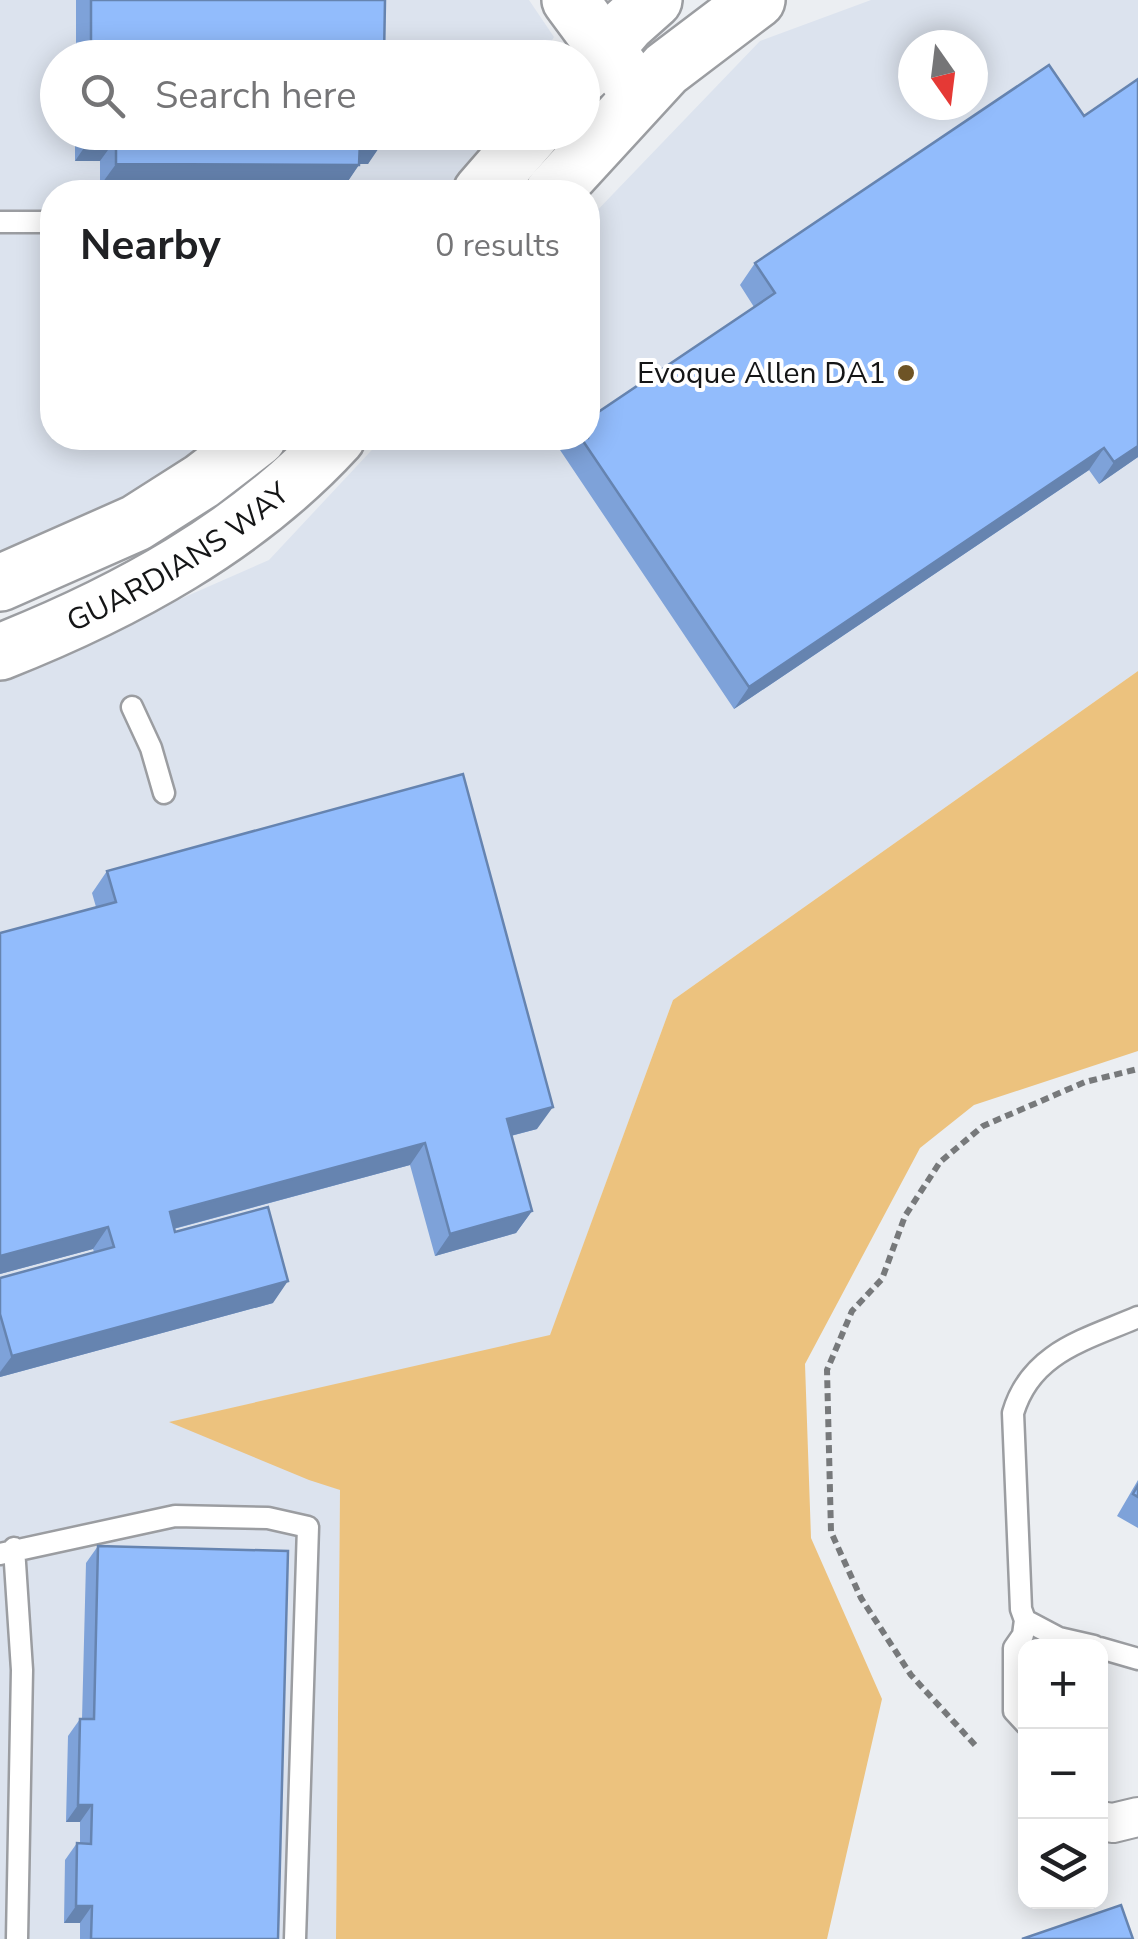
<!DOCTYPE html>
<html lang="en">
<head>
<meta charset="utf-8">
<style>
	:root { --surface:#fff; --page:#f2f2f2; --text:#202124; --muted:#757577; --line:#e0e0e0 }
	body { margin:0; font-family:"Nunito Sans",sans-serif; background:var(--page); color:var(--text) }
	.controls { position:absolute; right:30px; bottom:30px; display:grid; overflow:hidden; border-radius:20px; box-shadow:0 5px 25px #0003 }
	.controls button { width:90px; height:90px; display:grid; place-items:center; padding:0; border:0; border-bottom:2px solid var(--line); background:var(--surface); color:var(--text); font:50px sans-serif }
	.compass { position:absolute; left:898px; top:30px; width:90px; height:90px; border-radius:50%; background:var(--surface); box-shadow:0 5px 25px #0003; rotate:166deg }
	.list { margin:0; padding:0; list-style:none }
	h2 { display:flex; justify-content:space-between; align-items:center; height:130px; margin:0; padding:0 40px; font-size:42px }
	h2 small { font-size:32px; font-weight:400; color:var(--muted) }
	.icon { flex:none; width:55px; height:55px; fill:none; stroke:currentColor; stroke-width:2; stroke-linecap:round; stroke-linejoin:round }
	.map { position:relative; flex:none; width:1138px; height:1939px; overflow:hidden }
	.search { position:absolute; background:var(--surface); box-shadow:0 5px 25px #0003; left:40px; top:40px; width:560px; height:110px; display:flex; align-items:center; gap:25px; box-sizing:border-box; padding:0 35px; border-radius:55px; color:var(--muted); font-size:38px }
	.panel { position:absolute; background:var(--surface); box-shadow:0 5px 25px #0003; left:40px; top:180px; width:560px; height:270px; border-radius:40px }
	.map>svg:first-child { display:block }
	.built { fill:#dce3ee; fill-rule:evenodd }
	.green { fill:#ecc27e }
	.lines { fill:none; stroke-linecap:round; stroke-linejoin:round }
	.lane-casing { stroke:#9b9da1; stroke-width:25 }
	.street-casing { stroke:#9b9da1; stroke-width:42 }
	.secondary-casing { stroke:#9b9da1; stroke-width:60 }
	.path { stroke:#77797b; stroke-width:6; stroke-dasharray:8 5; stroke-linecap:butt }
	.lane { stroke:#fff; stroke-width:20 }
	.street { stroke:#fff; stroke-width:38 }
	.secondary { stroke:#fff; stroke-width:55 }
	.wall { fill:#7ea2d9 }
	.shaded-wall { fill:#6684b0 }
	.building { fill:#92bcfc; stroke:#6684b0; stroke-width:2.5 }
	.poi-dot { fill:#6e5426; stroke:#fff; stroke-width:4 }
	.labels { text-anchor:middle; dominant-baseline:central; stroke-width:8; stroke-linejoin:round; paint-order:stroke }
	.poi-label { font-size:30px; fill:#141516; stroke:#fff; text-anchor:end }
	.street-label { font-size:30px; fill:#141516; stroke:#fff }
</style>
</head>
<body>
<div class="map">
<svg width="1138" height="1939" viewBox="0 0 1138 1939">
	<rect width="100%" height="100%" fill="#ebeef2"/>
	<path class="built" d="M0 0H529L554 37 542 57 58 58V132L494 133 444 192H52V438H212L144 495 0 558Z
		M871 0H1138V671L673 1000 550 1336 171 1422 340 1490 336 1939H0V678L269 560 383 438H588V220L760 41ZM913 45H973V105H913Z"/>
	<path class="green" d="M1138 671V1051L974 1105 920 1148 805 1364 811 1538 882 1699 827 1939H336L340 1490 309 1480 169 1422 550 1335 673 1000Z"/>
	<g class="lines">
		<g class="lane-casing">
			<path id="lane" d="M0 222H52
				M132 707 151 748 164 793
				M14 1548 22 1670 17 1939
				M0 1554 175 1516 268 1518 308 1527 295 1939
				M1025 1620 1023 1635 1014 1648V1711L1026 1724
				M1094 1646 1059 1638 1025 1620 1021 1609 1013 1413C1031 1352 1085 1340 1138 1317
				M1100 1648 1138 1659"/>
		</g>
		<g class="street-casing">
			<path id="street" d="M1100 1821 1113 1823 1138 1817"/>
		</g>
		<g class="secondary-casing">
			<g id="secondary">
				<path d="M570 0 640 95"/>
				<path d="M584 74 627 24 654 0"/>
				<path d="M481 192 533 132"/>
				<path d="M553 192 666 69 757 0"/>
				<path d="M0 583 136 523 202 481 258 438"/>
				<path id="s1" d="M0 652C124 603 246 537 337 438"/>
			</g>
		</g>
		<path class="path" d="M975 1745 911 1675 861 1598 831 1532 827 1370 852 1311 882 1279 905 1216 940 1162 983 1126 1085 1082 1138 1069"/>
		<use href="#lane" class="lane"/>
		<use href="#street" class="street"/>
		<use href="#secondary" class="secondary"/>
	</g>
	<path class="wall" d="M76 0H385L384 58H76Z
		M1138 79V457L1099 484 1089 470 734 709 560 450 568 438H588L754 307 740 285 755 263 1084 116Z
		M75 132H384L368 164H359L344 187 100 186V161H75Z
		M107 871 537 1129 511 1136 532 1211 516 1233 435 1256 410 1165 174 1229 175 1232 273 1303 0 1377V1278L94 1252 93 1249 0 1274V933L96 907 92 893Z
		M1138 1480V1528L1117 1516Z
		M98 1546 278 1939H80V1923H64L65 1860 77 1843H80V1822H66L68 1736 80 1719H82L86 1563Z"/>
	<path class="shaded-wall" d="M90 139H116L100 161H75Z
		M360 142H383L368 164H344Z
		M116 164 359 165 344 187 100 186Z
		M1138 446V457L1099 484 1114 462Z
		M1104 448 1089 470 734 709 749 687Z
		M553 1107 537 1129 491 1141 507 1119Z
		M425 1143 410 1165 154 1234 170 1212Z
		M532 1211 516 1233 435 1256 450 1234Z
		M108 1227 93 1249 0 1274V1256Z
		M288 1281 273 1303 0 1377V1372L12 1356Z
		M78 1805H92L80 1822H66Z
		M76 1906H92L80 1923H64Z"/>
	<path class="building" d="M91 0H385L384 58H91Z
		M1049 65 1084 116 1138 79V446L1114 462 1104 448 749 687 581 438H588V419L775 293 755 263Z
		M90 132H384L383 142H360L359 165 116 164V139H90Z
		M463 774 553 1107 507 1119 532 1211 450 1234 425 1143 170 1212 175 1232 268 1207 288 1281 12 1356 0 1314V1278L114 1247 108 1227 0 1256V933L116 902 107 871Z
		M1138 1485V1497L1133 1494Z
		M98 1546 288 1551 278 1939H91L92 1906H76L77 1843 91 1844 92 1805H78L80 1719H94Z
		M1121 1905 1133 1939H1022Z"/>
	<circle class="poi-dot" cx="906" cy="373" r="10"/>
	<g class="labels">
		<g class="poi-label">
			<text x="886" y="373">Evoque Allen DA1</text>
		</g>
		<g class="street-label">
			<text stroke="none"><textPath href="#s1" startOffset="202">GUARDIANS WAY</textPath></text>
		</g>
	</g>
</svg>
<div class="controls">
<button>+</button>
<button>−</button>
<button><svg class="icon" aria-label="layers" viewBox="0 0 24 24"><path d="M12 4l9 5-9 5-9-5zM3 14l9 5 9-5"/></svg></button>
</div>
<svg class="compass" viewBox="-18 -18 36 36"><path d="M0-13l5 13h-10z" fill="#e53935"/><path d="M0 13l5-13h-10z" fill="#757577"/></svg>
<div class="search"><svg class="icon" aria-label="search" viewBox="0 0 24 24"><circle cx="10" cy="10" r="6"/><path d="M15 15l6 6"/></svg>Search here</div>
<section class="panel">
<h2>Nearby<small>0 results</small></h2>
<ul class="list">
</ul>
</section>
</div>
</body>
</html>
